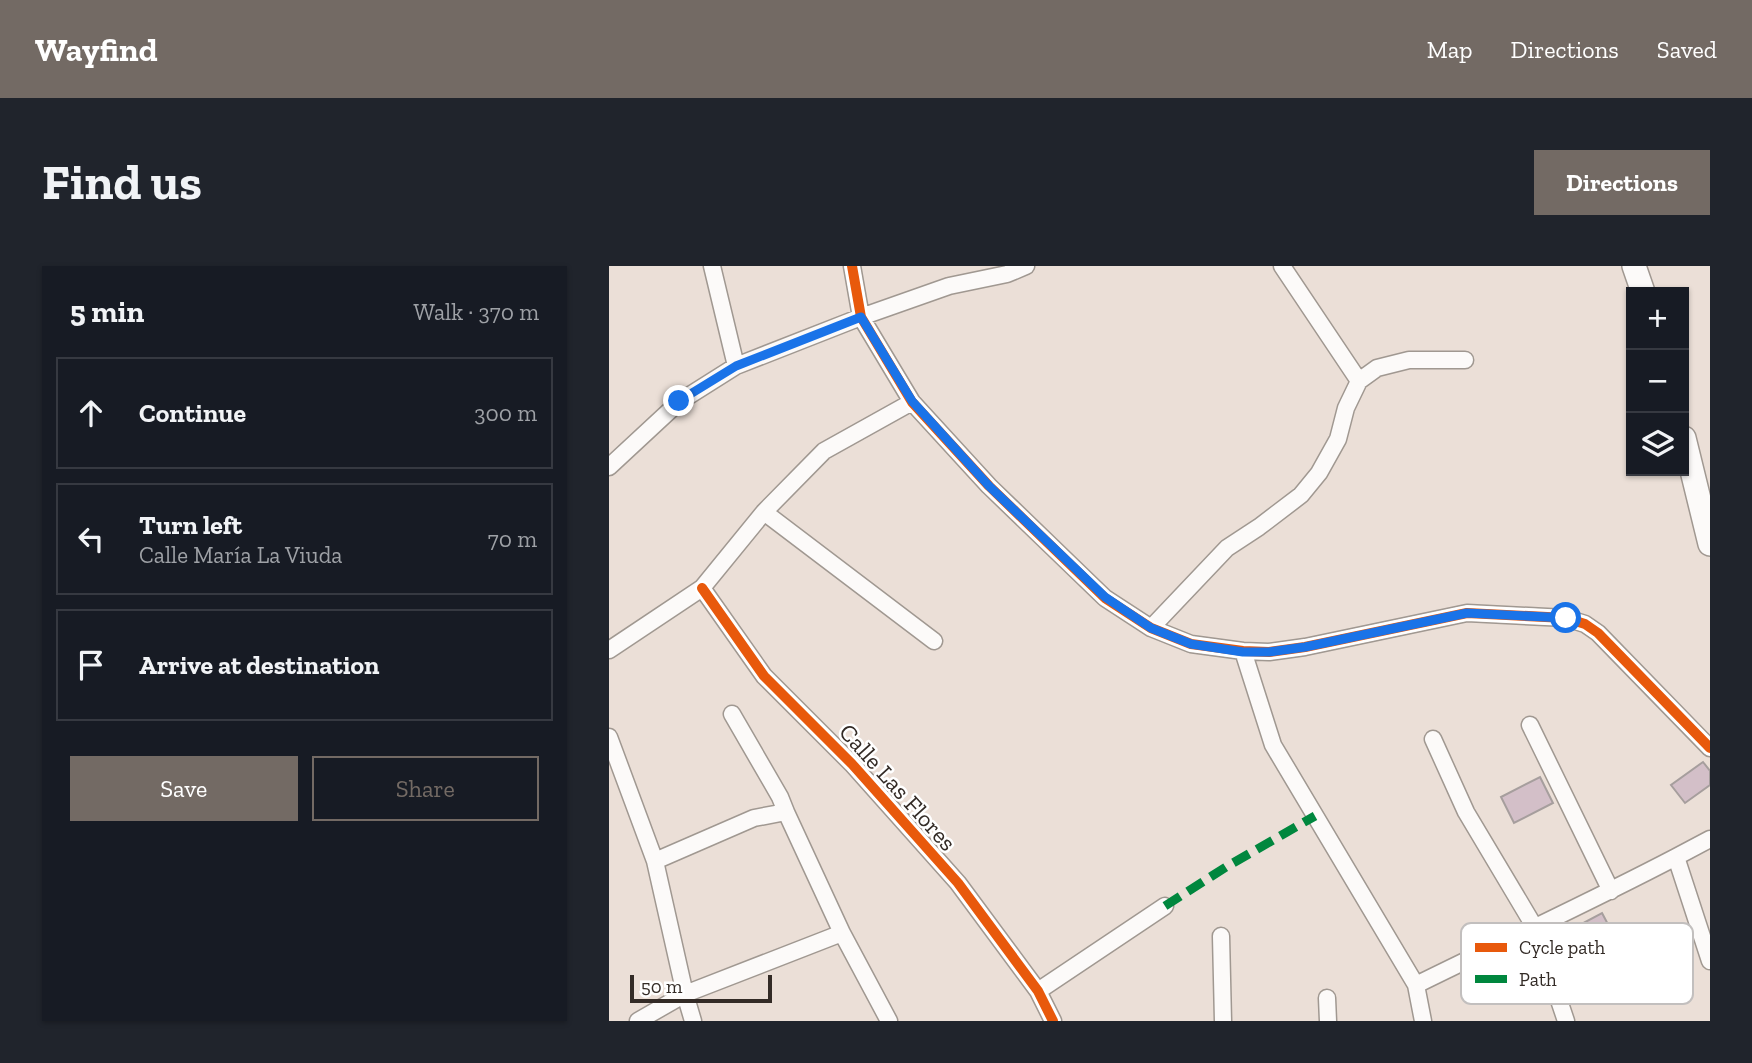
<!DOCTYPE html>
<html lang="en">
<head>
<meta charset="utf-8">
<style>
	:root { --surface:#171b24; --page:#20242c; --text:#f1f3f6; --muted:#9ea1a6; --line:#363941; --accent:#736a64 }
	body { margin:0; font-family:"Zilla Slab",serif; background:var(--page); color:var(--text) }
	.controls { position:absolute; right:21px; top:21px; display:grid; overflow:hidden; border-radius:0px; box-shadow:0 2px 5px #0004 }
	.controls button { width:63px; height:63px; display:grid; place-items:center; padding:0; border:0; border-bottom:2px solid var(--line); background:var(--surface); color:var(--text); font:35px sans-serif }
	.scale { position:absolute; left:21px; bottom:18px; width:142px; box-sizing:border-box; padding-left:7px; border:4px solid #332b26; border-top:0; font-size:19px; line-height:24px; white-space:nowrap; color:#332b26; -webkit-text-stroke:5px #fff; paint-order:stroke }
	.stop { position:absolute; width:21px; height:21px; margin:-16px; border:5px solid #1a73e8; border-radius:50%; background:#fff }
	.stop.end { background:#1a73e8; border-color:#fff; box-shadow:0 2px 7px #0008 }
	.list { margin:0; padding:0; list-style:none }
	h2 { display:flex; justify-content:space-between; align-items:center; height:91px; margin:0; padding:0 28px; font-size:30px }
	h2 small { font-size:23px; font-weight:400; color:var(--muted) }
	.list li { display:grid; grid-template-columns:46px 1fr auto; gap:21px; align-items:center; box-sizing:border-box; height:112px; margin:0 14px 14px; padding:0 14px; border:2px solid var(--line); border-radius:0px }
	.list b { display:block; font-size:26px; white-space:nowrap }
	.list p { margin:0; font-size:23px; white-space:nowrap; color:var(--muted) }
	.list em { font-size:23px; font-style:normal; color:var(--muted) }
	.actions { display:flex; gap:14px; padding:21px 28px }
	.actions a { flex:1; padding:16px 0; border:2px solid var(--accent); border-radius:0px; text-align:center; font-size:24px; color:var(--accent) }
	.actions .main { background:var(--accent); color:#fff }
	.icon { flex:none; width:38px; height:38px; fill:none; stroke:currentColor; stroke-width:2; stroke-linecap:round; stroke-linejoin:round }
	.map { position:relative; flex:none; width:1101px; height:755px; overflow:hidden; border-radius:0px }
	header { display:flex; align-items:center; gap:42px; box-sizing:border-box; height:98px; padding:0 35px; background:var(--accent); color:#fff }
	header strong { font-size:33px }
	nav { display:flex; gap:38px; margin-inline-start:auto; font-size:24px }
	.intro { display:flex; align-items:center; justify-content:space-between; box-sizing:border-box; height:168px; padding:0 42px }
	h1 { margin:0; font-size:49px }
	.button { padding:18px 32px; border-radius:0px; background:var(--accent); color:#fff; font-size:24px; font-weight:700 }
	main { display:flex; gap:42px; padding:0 42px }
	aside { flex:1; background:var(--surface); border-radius:0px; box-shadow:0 2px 5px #0004 }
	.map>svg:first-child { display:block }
	.building { fill:#d3bfc8; stroke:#a69e9d; stroke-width:2 }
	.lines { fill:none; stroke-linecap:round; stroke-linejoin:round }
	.street-casing { stroke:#a09891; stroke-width:19 }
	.secondary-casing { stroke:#a09891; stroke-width:26 }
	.street { stroke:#fcfaf9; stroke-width:16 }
	.secondary { stroke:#fcfaf9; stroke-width:23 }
	.quiet { stroke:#00873e; stroke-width:9; stroke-dasharray:18 9; stroke-linecap:butt }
	.cycleway-casing { stroke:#fff; stroke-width:15 }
	.cycleway { stroke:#e8590c; stroke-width:10 }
	.route { stroke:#1a73e8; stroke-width:9 }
	.labels { text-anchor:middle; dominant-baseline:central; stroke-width:5; stroke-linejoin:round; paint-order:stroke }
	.street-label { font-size:24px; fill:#332b26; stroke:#fff }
	.key { fill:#fff; stroke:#c2bfbe; stroke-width:2 }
	.key-label { font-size:19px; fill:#332b26 }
</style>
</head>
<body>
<header>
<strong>Wayfind</strong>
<nav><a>Map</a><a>Directions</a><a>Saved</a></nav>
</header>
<div class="intro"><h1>Find us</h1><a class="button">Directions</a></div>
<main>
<aside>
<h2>5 min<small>Walk · 370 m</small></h2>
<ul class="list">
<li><svg class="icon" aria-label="ahead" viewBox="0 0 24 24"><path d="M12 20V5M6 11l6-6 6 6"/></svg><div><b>Continue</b></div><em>300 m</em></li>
<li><svg class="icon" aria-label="left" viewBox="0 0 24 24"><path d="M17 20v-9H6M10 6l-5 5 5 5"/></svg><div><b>Turn left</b><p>Calle María La Viuda</p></div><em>70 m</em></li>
<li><svg class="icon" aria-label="arrive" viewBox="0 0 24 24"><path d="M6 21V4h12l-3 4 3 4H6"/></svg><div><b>Arrive at destination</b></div></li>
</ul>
<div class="actions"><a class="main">Save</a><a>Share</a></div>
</aside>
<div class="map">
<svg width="1101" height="755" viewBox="0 0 1101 755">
	<rect width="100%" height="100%" fill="#ebdfd7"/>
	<path class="building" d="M1094 496 1101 505V519L1076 537 1062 519Z
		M931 511 944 537 905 557 892 531Z
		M993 647 1002 664 984 674 993 691 958 709 948 690 956 686 948 671Z"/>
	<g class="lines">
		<g class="street-casing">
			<path id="street" d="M103 0 127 100
				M243 0 252 51 303 136 380 220 496 332 542 362 582 378 634 385 660 386 696 381 858 347 957 352 976 358 989 367 1101 482
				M673 0 750 115
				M0 201 70 136 127 100 252 51 340 20 398 8 417 0
				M155 246 325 375
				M93 322 155 410 243 498 349 617 429 725 444 755
				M542 362 618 282 650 261 692 229 710 207 729 173 737 142 750 115 768 102 800 94H856
				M0 384 93 322 155 246 215 185 303 136
				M634 385 664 479 807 719 814 755
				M123 448 171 531 177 546
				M921 459 1002 625
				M0 471 46 595 76 728 84 755
				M824 473 857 546 925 660 957 755
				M1101 573 1067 591 1101 695
				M46 595 145 552 177 546 233 667 280 755
				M612 670 614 755
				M807 719C894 676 981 636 1067 591
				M429 725 556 640
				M718 732 719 755
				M29 755 76 728 233 667"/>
		</g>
		<g class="secondary-casing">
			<path id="secondary" d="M1025 0 1034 26
				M1075 172 1101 278"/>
		</g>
		<use href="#street" class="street"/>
		<use href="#secondary" class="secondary"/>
		<path class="quiet" d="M556 640 617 601 706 550"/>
		<g class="cycleway-casing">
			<path id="cycleway" d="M243 0 252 51 303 136 380 220 496 332 542 362 582 378 634 385 660 386 696 381 858 347 957 352 976 358 989 367 1101 482
				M93 322 155 410 243 498 349 617 429 725 444 755"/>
		</g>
		<use href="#cycleway" class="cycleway"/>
	</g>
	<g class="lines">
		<path class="route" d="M70 135 127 100 252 51 303 135 380 220 496 331 542 362 582 378 634 386H660L696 381 858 347 957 352"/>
	</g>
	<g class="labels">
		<g class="street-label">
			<text transform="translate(289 521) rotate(48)">Calle Las Flores</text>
		</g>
	</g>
	<rect x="852" y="657" width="232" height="81" rx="10" class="key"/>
	<rect x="866" y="677" width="32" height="9" fill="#e8590c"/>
	<rect x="866" y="709" width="32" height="8" fill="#00873e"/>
	<g class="key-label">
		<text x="910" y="688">Cycle path</text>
		<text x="910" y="720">Path</text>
	</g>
</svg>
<div class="controls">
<button>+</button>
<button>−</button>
<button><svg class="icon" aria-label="layers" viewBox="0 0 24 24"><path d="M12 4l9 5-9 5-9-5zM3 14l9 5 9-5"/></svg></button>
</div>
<div class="scale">50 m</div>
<div class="stop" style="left:957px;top:352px"></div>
<div class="stop end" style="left:70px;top:135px"></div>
</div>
</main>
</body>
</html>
